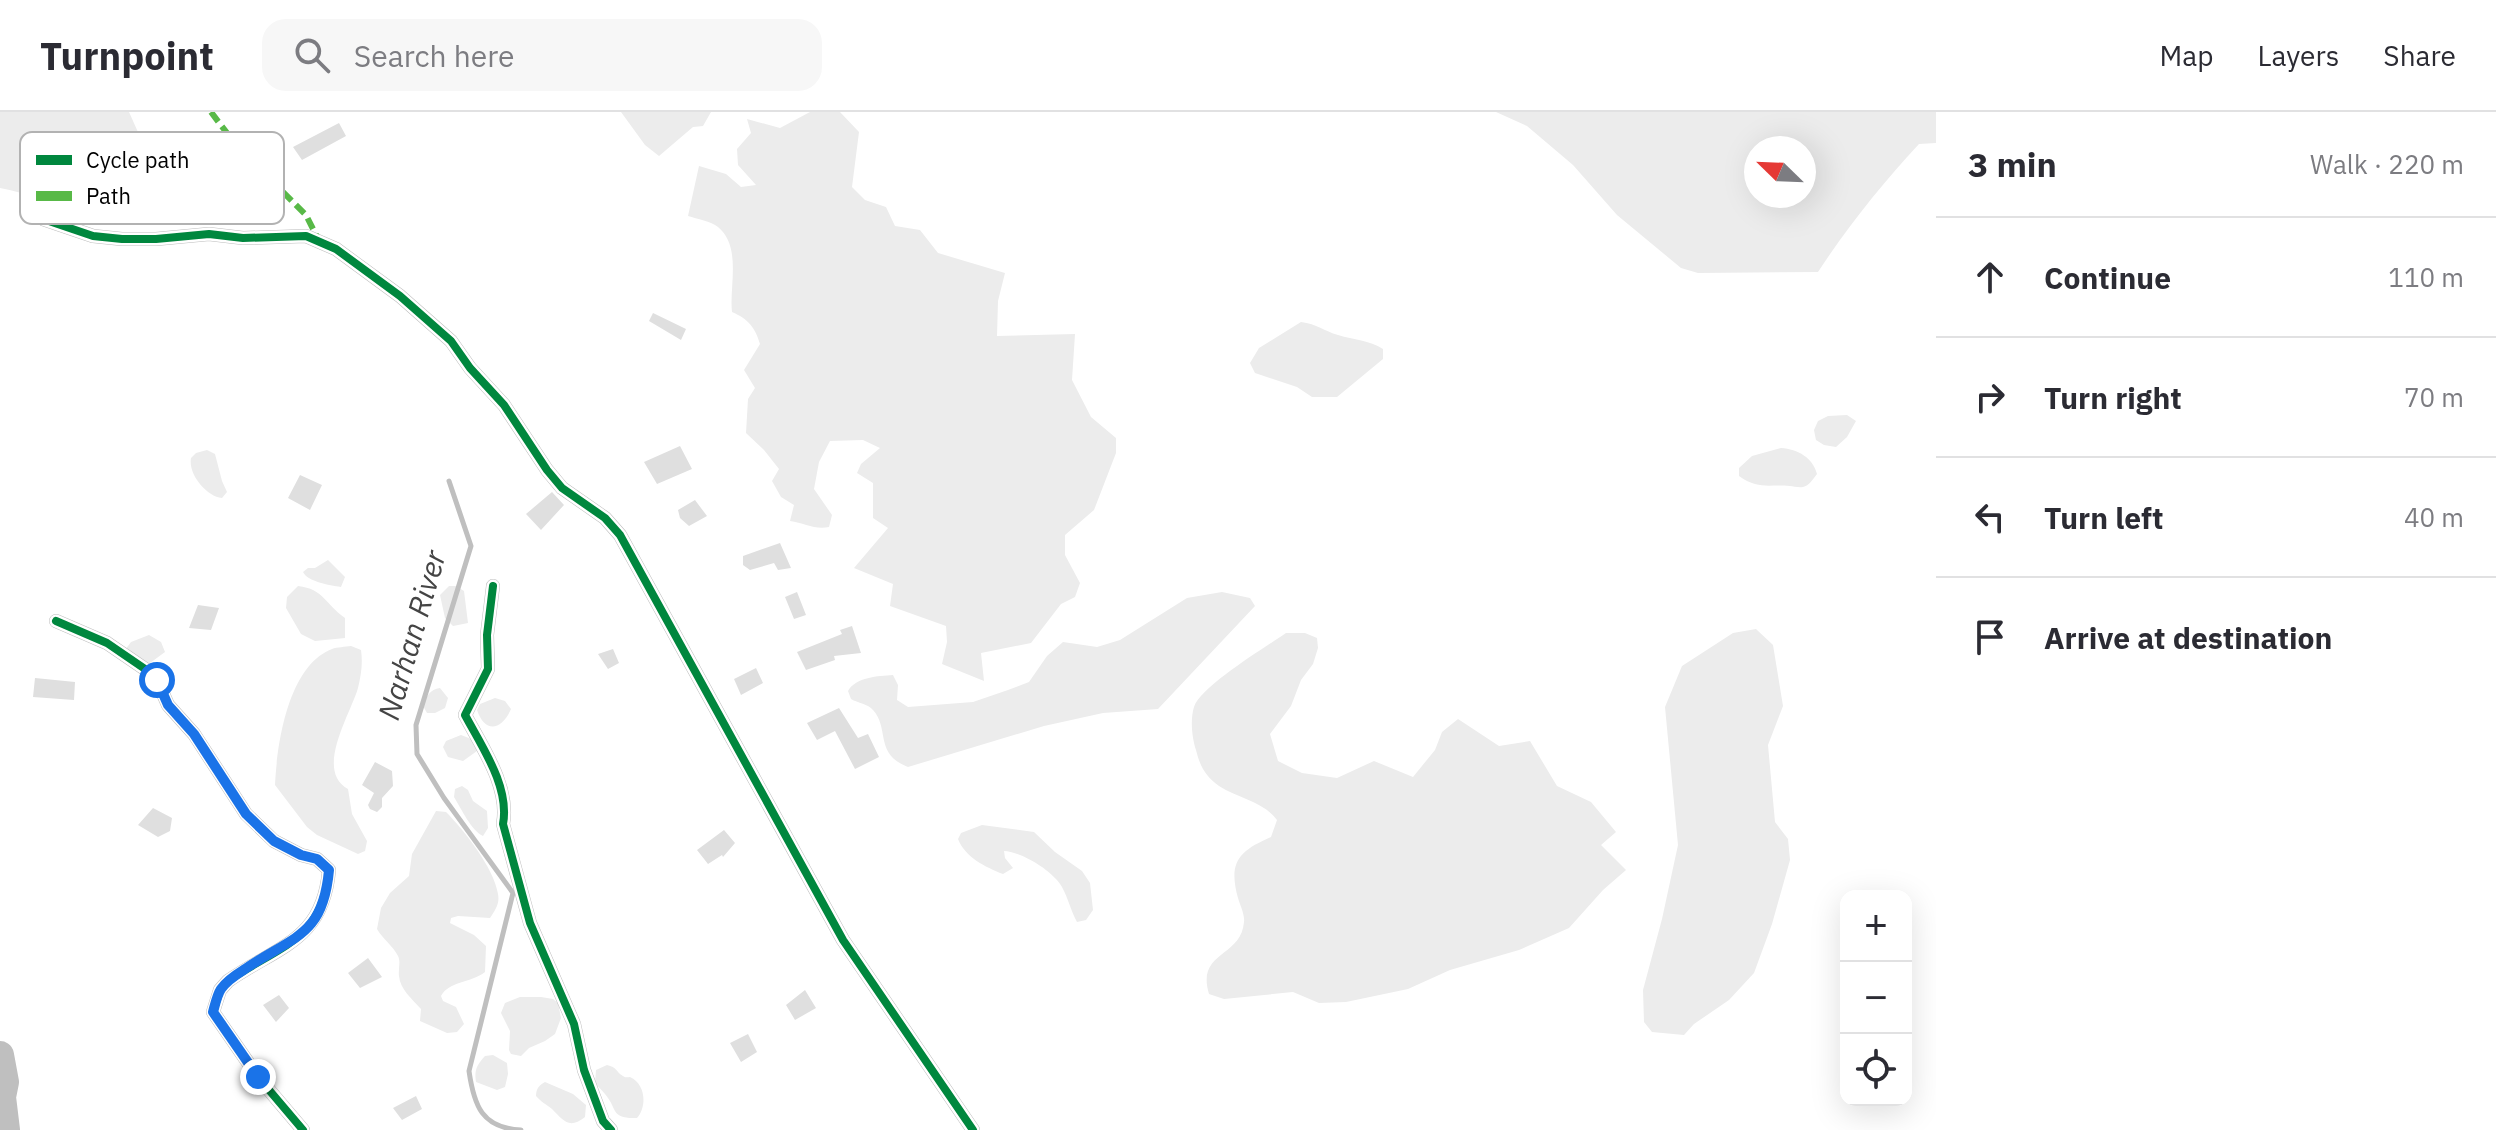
<!DOCTYPE html>
<html lang="en">
<head>
<meta charset="utf-8">
<style>
	:root { --surface:#fff; --page:#f7f7f7; --text:#2b2b33; --muted:#7c7c81; --line:#e1e1e2 }
	body { margin:0; font-family:"IBM Plex Sans",sans-serif; background:var(--page); color:var(--text) }
	.controls { position:absolute; right:24px; bottom:24px; display:grid; overflow:hidden; border-radius:16px; box-shadow:0 8px 32px #0002 }
	.controls button { width:72px; height:72px; display:grid; place-items:center; padding:0; border:0; border-bottom:2px solid var(--line); background:var(--surface); color:var(--text); font:40px sans-serif }
	.compass { position:absolute; left:1744px; top:24px; width:72px; height:72px; border-radius:50%; background:var(--surface); box-shadow:0 8px 32px #0002; rotate:293deg }
	.stop { position:absolute; width:24px; height:24px; margin:-18px; border:6px solid #1a73e8; border-radius:50%; background:#fff }
	.stop.end { background:#1a73e8; border-color:#fff; box-shadow:0 2px 8px #0008 }
	.list { margin:0; padding:0; list-style:none }
	h2 { display:flex; justify-content:space-between; align-items:center; height:104px; margin:0; padding:0 32px; font-size:34px }
	h2 small { font-size:26px; font-weight:400; color:var(--muted) }
	.list li { display:grid; grid-template-columns:52px 1fr auto; gap:24px; align-items:center; box-sizing:border-box; height:120px; padding:0 32px; border-top:2px solid var(--line) }
	.list b { display:block; font-size:30px; white-space:nowrap }
	.list em { font-size:26px; font-style:normal; color:var(--muted) }
	.icon { flex:none; width:44px; height:44px; fill:none; stroke:currentColor; stroke-width:2; stroke-linecap:round; stroke-linejoin:round }
	.map { position:relative; flex:none; width:1936px; height:1018px; overflow:hidden }
	header { display:flex; align-items:center; gap:48px; box-sizing:border-box; height:112px; padding:0 40px; background:var(--surface); border-bottom:2px solid var(--line) }
	header strong { font-size:38px }
	nav { display:flex; gap:44px; margin-inline-start:auto; font-size:28px }
	.search { width:560px; height:72px; background:var(--page); display:flex; align-items:center; gap:20px; box-sizing:border-box; padding:0 28px; border-radius:24px; color:var(--muted); font-size:30px }
	main { display:flex }
	aside { flex:1; background:var(--surface) }
	.map>svg:first-child { display:block }
	.green { fill:#ececec; fill-rule:evenodd }
	.lines { fill:none; stroke-linecap:round; stroke-linejoin:round }
	.stream { stroke:#bfbfbf; stroke-width:5 }
	.river { stroke:#bfbfbf; stroke-width:28 }
	.building { fill:#dfdfdf }
	.minor { stroke:#bebebe; stroke-width:14 }
	.quiet { stroke:#58b947; stroke-width:6; stroke-dasharray:12 6; stroke-linecap:butt }
	.cycleway-casing { stroke:#fff; stroke-width:13 }
	.cycleway { stroke:#00873e; stroke-width:8 }
	.route { stroke:#1a73e8; stroke-width:10 }
	.labels { text-anchor:middle; dominant-baseline:central; stroke-width:8; stroke-linejoin:round; paint-order:stroke }
	.water-label { font-size:30px; font-style:italic; fill:#444; stroke:#fff }
	.key { fill:#fff; stroke:#b2b2b2; stroke-width:2 }
	.key-label { font-size:22px; fill:#000 }
</style>
</head>
<body>
<header>
<strong>Turnpoint</strong>
<div class="search"><svg class="icon" aria-label="search" viewBox="0 0 24 24"><circle cx="10" cy="10" r="6"/><path d="M15 15l6 6"/></svg>Search here</div>
<nav><a>Map</a><a>Layers</a><a>Share</a></nav>
</header>
<main>
<div class="map">
<svg width="1936" height="1018" viewBox="0 0 1936 1018">
	<rect width="100%" height="100%" fill="#fff"/>
	<path class="green" d="M0 0H129L154 56 156 69 131 89C110 86 100 92 81 92 53 93 27 81 0 76Z
		M621 0H711L703 14 693 15 659 44 645 33Z
		M810 0H840L859 20 852 75 865 88 886 95 895 114 920 118 938 141 1005 161 998 189 997 224 1075 222 1072 268 1091 305 1116 326V341L1094 398 1065 423V443L1080 471 1075 485 1061 492 1031 531 981 541 984 569 942 552 947 530 946 514 890 494 893 472 854 456 888 416 873 406V371L857 361 861 352 880 336 863 328 830 329 819 350 814 377 832 403 829 415C815 418 804 411 790 409L794 393 781 385 772 369 779 357 764 338 746 321 748 287 755 276 744 258 760 232C755 215 748 207 732 200 729 175 742 135 718 115 711 109 697 107 688 104L699 54 726 62 741 75 756 73 738 53 737 37 751 21 747 7 780 16Z
		M1496 0H1936V31L1919 32C1882 72 1848 114 1818 160L1698 161 1681 156 1617 103 1573 53 1527 14ZM1756 36H1804V84H1756Z
		M1301 210C1317 212 1324 219 1338 223 1354 228 1369 228 1383 237V247L1337 285H1312L1297 275 1255 261 1250 251 1259 236Z
		M1847 303 1856 309 1847 325 1836 335 1824 333 1816 328 1814 318 1818 309 1828 304Z
		M1781 336C1798 337 1813 346 1817 362 1813 367 1809 374 1803 375 1799 376 1793 374 1790 374 1768 372 1759 378 1739 364V356L1752 344Z
		M207 338 215 342 222 369 227 380 222 386C206 384 188 362 191 346L196 341Z
		M328 448 345 465 341 475C329 473 308 470 303 460L308 456H315Z
		M298 474C324 477 325 492 345 506V526L315 529 301 522 286 496 287 485Z
		M449 474H456L464 479 468 511 453 514 445 506 440 483Z
		M1222 480 1250 486 1255 494 1158 597 1103 601 1044 614 908 655C874 642 890 617 873 598 868 592 858 591 851 587L848 579C856 565 878 564 893 563L898 573 897 588 908 595 973 590 1008 578 1029 570 1047 544 1063 530 1097 535 1120 528 1187 486Z
		M1756 517 1773 533 1783 594 1768 633 1775 710 1788 727 1790 748 1772 812 1754 861 1729 888 1694 912 1684 923 1652 920 1644 910 1643 878 1662 807 1678 733 1665 595 1682 554 1733 521Z
		M1286 521H1305L1317 526 1318 536 1313 552 1301 568 1291 594 1270 622 1278 649 1302 661 1337 666 1374 649 1413 665 1435 638 1442 620 1458 607 1499 634 1530 629 1557 674 1591 690 1616 720 1601 733 1626 758 1603 778 1569 816 1519 838 1450 858 1408 877 1346 890 1319 891 1293 880 1224 887 1209 882C1196 839 1241 846 1244 810 1245 803 1240 793 1238 786 1228 750 1239 739 1271 725L1277 708C1263 689 1239 687 1219 674 1205 664 1200 654 1196 638 1192 626 1190 608 1194 595 1201 574 1266 535 1286 521Z
		M149 523 161 530 165 540 150 551H133L125 538 131 530Z
		M351 534 361 538C363 552 361 563 358 576 351 601 314 659 348 677L352 702 367 729 365 739 358 742 317 723 307 715 275 673C277 632 288 554 332 537 337 535 345 535 351 534Z
		M440 576 448 586 445 596 435 601H427L423 594C426 585 430 577 440 576Z
		M495 586 505 589 511 597C502 618 485 622 477 598L480 592Z
		M461 623 474 628 477 639 463 649 448 645 443 635 446 629Z
		M462 674 468 678 473 689 487 699 488 716 483 724C471 718 462 698 454 685L455 677Z
		M436 699 446 700C464 718 494 756 498 782 500 792 495 798 490 806L458 804 451 806 450 811 474 823 486 834 485 860C471 871 449 869 441 884L443 889 456 895 464 912 457 920 447 921 420 909 421 897C412 887 400 877 399 864 398 857 401 850 398 844 394 835 382 826 377 817L381 796 390 781 409 764 412 742Z
		M982 713 1034 720 1055 740 1082 759 1090 771 1093 798 1086 808 1077 810C1071 799 1068 786 1062 775 1053 759 1022 740 1004 739L1005 746 1013 756 1003 762C985 755 965 745 958 727L961 721Z
		M520 885H541L553 887 558 891 561 906 555 922 545 929 529 936 521 944 511 942 509 938 510 919 501 901 505 891Z
		M493 943 507 951 508 962 505 975 497 978 476 970C474 958 477 953 485 944Z
		M607 953C617 955 616 960 623 964 625 966 628 965 630 965 646 972 647 995 637 1006 610 1007 618 997 605 982 602 978 598 975 595 971L596 958Z
		M545 970 573 982 586 993 585 1005C569 1018 563 1008 552 997 546 992 541 990 536 984 536 977 539 973 545 970Z"/>
	<g class="lines">
		<path class="stream" d="M449 369 471 434 416 613 417 642 444 686 513 781 469 959C474 994 482 1016 521 1018"/>
		<path class="river" d="M0 943 5 970 2 985 6 1018"/>
	</g>
	<path class="building" d="M339 11 346 24 302 48 293 35Z
		M653 201 686 217 681 228 649 209Z
		M680 334 692 357 657 372 644 350Z
		M300 363 322 373 310 398 288 386Z
		M552 380 564 393 541 418 526 402Z
		M695 388 707 404 689 414 680 406 678 398Z
		M780 431 791 456 778 458 774 451 750 458 743 453V444Z
		M797 480 806 503 794 507 785 485Z
		M198 493 219 496 211 518 189 516Z
		M852 514 861 541 834 544 835 548 806 558 797 540 842 522 840 518Z
		M613 537 619 551 608 557 598 542Z
		M756 556 763 571 741 583 734 567Z
		M35 566 75 570 74 588 33 585Z
		M839 596 858 626 868 622 879 645 855 657 835 619 817 628 807 611Z
		M375 650 392 659 393 674 382 686V695L377 700 370 697 368 693 374 681 362 673Z
		M153 696 172 706 170 719 158 725 138 713Z
		M724 718 735 731 723 745 722 743 708 752 697 738Z
		M368 846 382 865 360 876 348 861Z
		M805 878 816 896 795 908 786 893Z
		M279 883 289 896 276 910 263 893Z
		M748 922 757 940 741 950 730 931Z
		M416 984 422 997 402 1008 393 996Z"/>
	<g class="lines">
		<path class="minor" d="M43 107 93 124 122 127H156L209 122 243 126 306 124 336 137 400 184 451 229 470 256 504 293 547 358 562 376 605 406 620 423 843 828 973 1018
			M493 474 487 523 488 557 465 603C482 635 510 675 503 712L530 811 574 912 584 958 603 1009 611 1018
			M56 509 107 531 145 557 157 568 168 593 194 622 246 702 274 729 301 743 317 747 329 758C323 829 278 834 228 869L220 878 213 900 258 965 303 1018"/>
		<path class="quiet" d="M211 0 236 33 306 103 319 129"/>
		<g class="cycleway-casing">
			<path id="cycleway" d="M43 107 93 124 122 127H156L209 122 243 126 306 124 336 137 400 184 451 229 470 256 504 293 547 358 562 376 605 406 620 423 843 828 973 1018
				M493 474 487 523 488 557 465 603C482 635 510 675 503 712L530 811 574 912 584 958 603 1009 611 1018
				M56 509 107 531 145 557 157 568 168 593 194 622 246 702 274 729 301 743 317 747 329 758C323 829 278 834 228 869L220 878 213 900 258 965 303 1018"/>
		</g>
		<use href="#cycleway" class="cycleway"/>
	</g>
	<g class="lines">
		<path class="route" d="M157 568 168 593 194 622 246 702 274 729 301 743 317 747 329 758C323 825 293 824 245 857 237 862 227 868 221 877 217 883 215 893 213 900L258 965"/>
	</g>
	<g class="labels">
		<g class="water-label">
			<text transform="translate(411 523) rotate(-74)">Narhan River</text>
		</g>
	</g>
	<rect x="20" y="20" width="264" height="92" rx="12" class="key"/>
	<rect x="36" y="43" width="36" height="10" fill="#00873e"/>
	<rect x="36" y="79" width="36" height="10" fill="#58b947"/>
	<g class="key-label">
		<text x="86" y="56">Cycle path</text>
		<text x="86" y="92">Path</text>
	</g>
</svg>
<div class="controls">
<button>+</button>
<button>−</button>
<button><svg class="icon" aria-label="locate" viewBox="0 0 24 24"><circle cx="12" cy="12" r="6"/><path d="M12 2v4M12 18v4M2 12h4M18 12h4"/></svg></button>
</div>
<svg class="compass" viewBox="-18 -18 36 36"><path d="M0-13l5 13h-10z" fill="#e53935"/><path d="M0 13l5-13h-10z" fill="#7c7c81"/></svg>
<div class="stop" style="left:157px;top:568px"></div>
<div class="stop end" style="left:258px;top:965px"></div>
</div>
<aside>
<h2>3 min<small>Walk · 220 m</small></h2>
<ul class="list">
<li><svg class="icon" aria-label="ahead" viewBox="0 0 24 24"><path d="M12 20V5M6 11l6-6 6 6"/></svg><div><b>Continue</b></div><em>110 m</em></li>
<li><svg class="icon" aria-label="right" viewBox="0 0 24 24"><path d="M7 20v-9h11M14 6l5 5-5 5"/></svg><div><b>Turn right</b></div><em>70 m</em></li>
<li><svg class="icon" aria-label="left" viewBox="0 0 24 24"><path d="M17 20v-9H6M10 6l-5 5 5 5"/></svg><div><b>Turn left</b></div><em>40 m</em></li>
<li><svg class="icon" aria-label="arrive" viewBox="0 0 24 24"><path d="M6 21V4h12l-3 4 3 4H6"/></svg><div><b>Arrive at destination</b></div></li>
</ul>
</aside>
</main>
</body>
</html>
